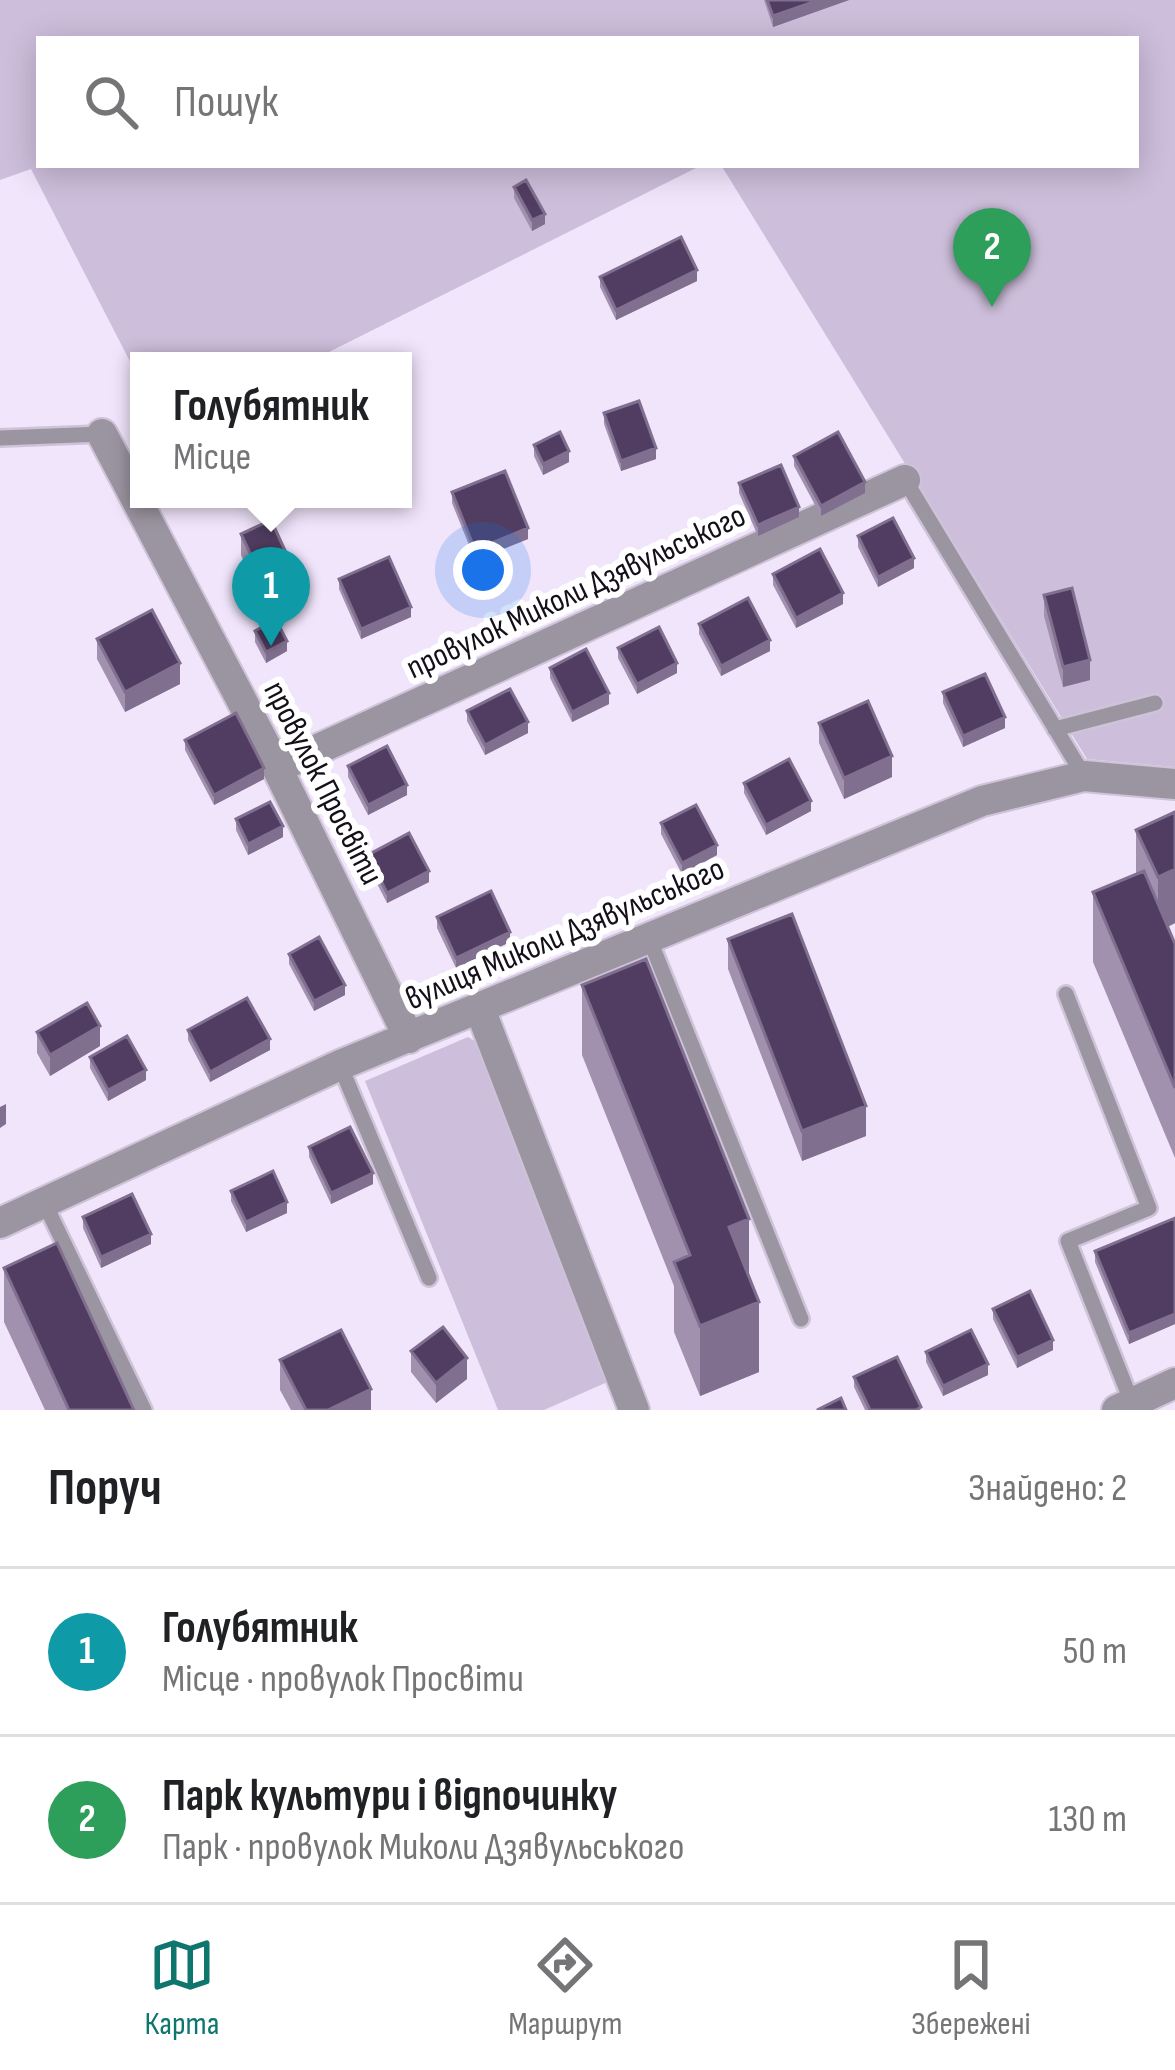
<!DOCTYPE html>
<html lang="uk">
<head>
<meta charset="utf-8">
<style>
	:root { --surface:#fff; --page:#f2f2f2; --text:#202124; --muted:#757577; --line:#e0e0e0; --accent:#0f766e }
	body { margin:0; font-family:"Sofia Sans Condensed",sans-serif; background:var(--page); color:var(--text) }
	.you { position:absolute; left:483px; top:570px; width:42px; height:42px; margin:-30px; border:9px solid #fff; border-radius:50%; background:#1a73e8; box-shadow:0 0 0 18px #1a73e833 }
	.badge { display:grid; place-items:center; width:78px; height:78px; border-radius:50%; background:var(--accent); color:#fff; font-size:39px; font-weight:700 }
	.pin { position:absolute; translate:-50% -99px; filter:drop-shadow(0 3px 6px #0008) }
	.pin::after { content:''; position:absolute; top:63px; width:42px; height:36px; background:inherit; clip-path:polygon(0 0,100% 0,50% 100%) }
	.popup { position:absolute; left:130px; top:352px; width:282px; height:156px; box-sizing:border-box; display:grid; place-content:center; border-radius:0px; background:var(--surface); filter:drop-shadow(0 3px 9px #0005); font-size:39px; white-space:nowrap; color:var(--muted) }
	.popup b { font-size:45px; color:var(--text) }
	.popup::after { content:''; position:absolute; left:50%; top:100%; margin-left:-24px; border:24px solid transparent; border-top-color:var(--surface) }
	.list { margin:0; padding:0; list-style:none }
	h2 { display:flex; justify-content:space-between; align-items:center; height:156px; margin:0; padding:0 48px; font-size:51px }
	h2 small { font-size:39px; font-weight:400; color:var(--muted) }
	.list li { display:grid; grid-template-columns:78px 1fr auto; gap:36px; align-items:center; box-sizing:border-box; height:168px; padding:0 48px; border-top:3px solid var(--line) }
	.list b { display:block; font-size:45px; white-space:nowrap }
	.list p { margin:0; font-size:39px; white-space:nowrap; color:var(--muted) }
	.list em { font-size:39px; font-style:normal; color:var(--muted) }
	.icon { flex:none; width:66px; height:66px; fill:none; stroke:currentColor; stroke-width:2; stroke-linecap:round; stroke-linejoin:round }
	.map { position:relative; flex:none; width:1175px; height:1410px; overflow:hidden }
	.search { position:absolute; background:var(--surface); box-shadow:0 6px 30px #0003; left:36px; right:36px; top:36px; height:132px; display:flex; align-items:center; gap:30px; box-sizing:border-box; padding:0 42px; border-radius:0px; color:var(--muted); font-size:45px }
	.sheet { height:492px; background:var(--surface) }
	nav { display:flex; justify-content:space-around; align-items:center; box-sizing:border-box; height:168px; border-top:3px solid var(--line); background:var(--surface); font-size:33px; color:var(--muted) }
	nav a { display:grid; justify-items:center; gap:6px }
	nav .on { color:var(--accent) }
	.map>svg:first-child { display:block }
	.green { fill:#cdbedb }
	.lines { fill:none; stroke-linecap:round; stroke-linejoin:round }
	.lane-casing { stroke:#cec3d8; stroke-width:20 }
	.street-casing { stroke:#cec3d8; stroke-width:34 }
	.lane { stroke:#9b95a1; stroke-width:15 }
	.street { stroke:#9b95a1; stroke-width:30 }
	.wall { fill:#a191ae }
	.shaded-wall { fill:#816f90 }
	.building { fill:#513d61; stroke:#816f90; stroke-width:3 }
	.labels { text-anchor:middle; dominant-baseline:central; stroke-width:12; stroke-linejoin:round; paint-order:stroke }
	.street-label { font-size:33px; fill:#140f18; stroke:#fff }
</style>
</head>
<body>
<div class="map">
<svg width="1175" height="1410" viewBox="0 0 1175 1410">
	<rect width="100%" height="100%" fill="#f1e5fc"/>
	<path class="green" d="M0 0H1175V767L1087 759 721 165H1136V39H39V165H702L311 361H139V379L31 169 0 180Z
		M468 1037 487 1048 612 1380 544 1410H498L365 1081Z"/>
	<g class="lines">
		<g class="lane-casing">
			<path id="lane" d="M0 438 102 434
				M905 480 1084 776
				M1055 729 1155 703
				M649 938 801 1319
				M1066 994 1149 1208 1068 1241 1132 1403
				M340 1065 429 1278
				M44 1202 144 1410"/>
		</g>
		<g class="street-casing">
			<path id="street" d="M102 434 277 768 409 1038
				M277 768 905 480
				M480 1009 634 1410
				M0 1223 340 1065 982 801 1084 776 1175 784
				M1117 1410 1175 1383"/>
		</g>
		<use href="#lane" class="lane"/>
		<use href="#street" class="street"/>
	</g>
	<path class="wall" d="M764 0H849L773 27Z
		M514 187 545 224 532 231 514 198Z
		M600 277 697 281 616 320 600 287Z
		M604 413 656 459 621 471 604 424Z
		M534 445 569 462 543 475 534 456Z
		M794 456 865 493 821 516 794 466Z
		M739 483 799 517 758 536 739 493Z
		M452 492 528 539 475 560 452 503Z
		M241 534 300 603 270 617 241 555Z
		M858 536 914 568 878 587 858 547Z
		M773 574 843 604 796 628 773 585Z
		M339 579 411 617 361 639 339 589Z
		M1044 595 1090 680 1063 687 1044 616Z
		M699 624 770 651 721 676 699 634Z
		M255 631 287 651 266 663 255 642Z
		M97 639 180 684 125 712 97 659Z
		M618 648 677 673 637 694 618 658Z
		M550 668 609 704 572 722 550 678Z
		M943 692 1005 728 963 747 943 703Z
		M467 711 528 733 485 755 467 721Z
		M819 723 892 777 844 799 819 743Z
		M185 740 264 779 214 805 185 750Z
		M348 766 407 795 368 815 348 777Z
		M744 783 811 811 766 835 744 793Z
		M1175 812V923L1168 927 1175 944V1158L1093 962V892L1136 874V830Z
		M236 819 283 837 248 855 236 830Z
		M661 823 717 855 682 874 661 834Z
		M368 855 429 882 387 903 368 866Z
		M437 917 510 942 456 968 437 928Z
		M728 939 866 1136 802 1161 728 969Z
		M289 954 345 995 314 1011 289 964Z
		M582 985 749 1278 759 1372 700 1396 674 1332V1286L582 1055Z
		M188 1030 270 1050 210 1082 188 1040Z
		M37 1032 100 1046 50 1076 37 1053Z
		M90 1057 146 1080 108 1101 90 1068Z
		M309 1147 373 1184 331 1204 309 1157Z
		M231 1191 287 1213 246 1232 231 1201Z
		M83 1217 151 1244 101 1268 83 1228Z
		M1175 1218V1324L1129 1344 1095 1262V1251Z
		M4 1268 134 1410H45L4 1322Z
		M993 1309 1053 1350 1017 1368 993 1319Z
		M411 1351 467 1379 436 1403 411 1372Z
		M926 1352 988 1375 943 1396 926 1362Z
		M280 1360 371 1410H291L280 1390Z
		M854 1377 921 1410H865L854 1387Z"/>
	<path class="shaded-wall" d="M819 0H849L773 27V16Z
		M545 214V224L532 231V220Z
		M697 270V281L616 320V310Z
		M656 448V459L621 471V461Z
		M569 451V462L543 475V464Z
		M865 482V493L821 516V506Z
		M799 507V517L758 536V525Z
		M528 528V539L475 560V550Z
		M914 558V568L878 587V577Z
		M300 583V603L270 617V596Z
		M843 593V604L796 628V618Z
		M411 607V617L361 639V629Z
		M770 640V651L721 676V666Z
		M287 641V651L266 663V652Z
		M1090 660V680L1063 687V667Z
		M180 663V684L125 712V692Z
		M677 663V673L637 694V684Z
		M609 693V704L572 722V712Z
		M1005 717V728L963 747V736Z
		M528 722V733L485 755V745Z
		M892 756V777L844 799V778Z
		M264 768V779L214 805V795Z
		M407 785V795L368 815V805Z
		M811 801V811L766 835V825Z
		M283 826V837L248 855V844Z
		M717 845V855L682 874V863Z
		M1175 869V923L1158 931V877Z
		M429 871V882L387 903V893Z
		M510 932V942L456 968V958Z
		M345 985V995L314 1011V1001Z
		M100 1026V1046L50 1076V1055Z
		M270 1039V1050L210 1082V1072Z
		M146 1070V1080L108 1101V1090Z
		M6 1104V1124L0 1128V1107Z
		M866 1106V1136L802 1161V1131Z
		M373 1173V1184L331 1204V1193Z
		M287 1202V1213L246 1232V1222Z
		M749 1219V1289L729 1227Z
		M151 1234V1244L101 1268V1257Z
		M759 1302V1372L700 1396V1326Z
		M1175 1314V1324L1129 1344V1333Z
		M1053 1340V1350L1017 1368V1357Z
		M467 1358V1379L436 1403V1383Z
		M988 1364V1375L943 1396V1386Z
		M371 1389V1410H328Z"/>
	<path class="building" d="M767 0H819L773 16Z
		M526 180 545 214 532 220 514 187Z
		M681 237 697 270 616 310 600 277Z
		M639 401 656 448 621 461 604 413Z
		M560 432 569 451 543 464 534 445Z
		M838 432 865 482 821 506 794 456Z
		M781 465 799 507 758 525 739 483Z
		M505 471 528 528 475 550 452 492Z
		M893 518 914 558 878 577 858 536Z
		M271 520 300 583 270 596 241 534Z
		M820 549 843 593 796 618 773 574Z
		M389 557 411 607 361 629 339 579Z
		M1072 588 1090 660 1063 667 1044 595Z
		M748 598 770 640 721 666 699 624Z
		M152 610 180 663 125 692 97 639Z
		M276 620 287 641 266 652 255 631Z
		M659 627 677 663 637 684 618 648Z
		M586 649 609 693 572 712 550 668Z
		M985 674 1005 717 963 736 943 692Z
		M510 689 528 722 485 745 467 711Z
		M868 701 892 756 844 778 819 723Z
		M236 713 264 768 214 795 185 740Z
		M387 746 407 785 368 805 348 766Z
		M789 759 811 801 766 825 744 783Z
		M270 802 283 826 248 844 236 819Z
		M696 805 717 845 682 863 661 823Z
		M1175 812V869L1158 877 1136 830Z
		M409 833 429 871 387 893 368 855Z
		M1144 871 1175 944V1088L1093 892Z
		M491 891 510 932 456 958 437 917Z
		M792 914 866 1106 802 1131 728 939Z
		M319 937 345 985 314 1001 289 954Z
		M646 959 749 1219 729 1227 759 1302 700 1326 674 1262 690 1255 582 985Z
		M247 998 270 1039 210 1072 188 1030Z
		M87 1003 100 1026 50 1055 37 1032Z
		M127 1036 146 1070 108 1090 90 1057Z
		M350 1127 373 1173 331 1193 309 1147Z
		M273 1171 287 1202 246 1222 231 1191Z
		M132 1194 151 1234 101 1257 83 1217Z
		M1175 1218V1314L1129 1333 1095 1251Z
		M57 1243 134 1410H69L4 1268Z
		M1030 1291 1053 1340 1017 1357 993 1309Z
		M443 1327 467 1358 436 1383 411 1351Z
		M341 1330 371 1389 328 1410H306L280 1360Z
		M971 1330 988 1364 943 1386 926 1352Z
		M897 1357 921 1407 916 1410H870L854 1377Z
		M841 1398 846 1410H817Z"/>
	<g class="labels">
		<g class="street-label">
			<text transform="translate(576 592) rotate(-25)">провулок Миколи Дзявульського</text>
			<text transform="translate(323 783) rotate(63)">провулок Просвіти</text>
			<text transform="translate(565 934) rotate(-23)">вулиця Миколи Дзявульського</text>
		</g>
	</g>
</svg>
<div class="you"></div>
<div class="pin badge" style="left:271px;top:646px;background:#0f9aa8">1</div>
<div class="popup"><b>Голубятник</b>Місце</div>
<div class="pin badge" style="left:992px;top:307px;background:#2e9e5b">2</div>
<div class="search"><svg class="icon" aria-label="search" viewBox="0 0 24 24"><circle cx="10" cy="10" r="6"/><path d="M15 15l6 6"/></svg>Пошук</div>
</div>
<section class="sheet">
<h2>Поруч<small>Знайдено: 2</small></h2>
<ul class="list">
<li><span class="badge" style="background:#0f9aa8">1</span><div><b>Голубятник</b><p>Місце · провулок Просвіти</p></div><em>50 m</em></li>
<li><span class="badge" style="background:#2e9e5b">2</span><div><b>Парк культури і відпочинку</b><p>Парк · провулок Миколи Дзявульського</p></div><em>130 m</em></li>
</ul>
</section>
<nav>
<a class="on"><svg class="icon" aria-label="map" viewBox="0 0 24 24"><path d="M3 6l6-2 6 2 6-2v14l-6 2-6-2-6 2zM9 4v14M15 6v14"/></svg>Карта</a>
<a><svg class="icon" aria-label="directions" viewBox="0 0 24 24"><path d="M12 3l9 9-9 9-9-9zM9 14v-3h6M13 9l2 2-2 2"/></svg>Маршрут</a>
<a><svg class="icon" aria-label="saved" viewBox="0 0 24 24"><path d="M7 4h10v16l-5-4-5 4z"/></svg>Збережені</a>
</nav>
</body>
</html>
